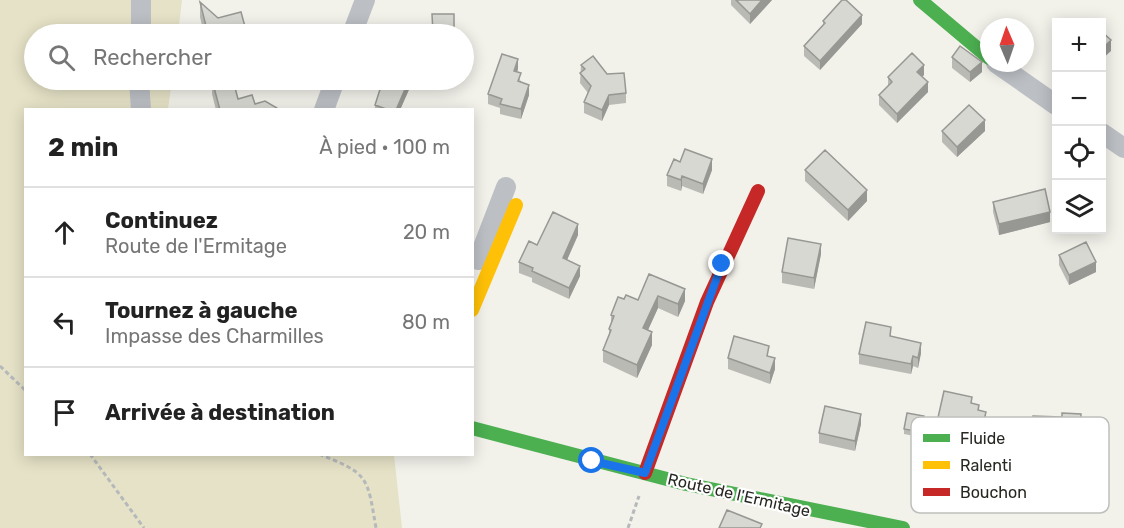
<!DOCTYPE html>
<html lang="fr">
<head>
<meta charset="utf-8">
<style>
	:root { --surface:#fff; --page:#f6f6f6; --text:#222; --muted:#767676; --line:#e0e0e0 }
	body { margin:0; font-family:Rubik,sans-serif; background:var(--page); color:var(--text) }
	.controls { position:absolute; right:18px; top:18px; display:grid; overflow:hidden; border-radius:0px; box-shadow:0 3px 15px #0003 }
	.controls button { width:54px; height:54px; display:grid; place-items:center; padding:0; border:0; border-bottom:2px solid var(--line); background:var(--surface); color:var(--text); font:30px sans-serif }
	.compass { position:absolute; left:980px; top:18px; width:54px; height:54px; border-radius:50%; background:var(--surface); box-shadow:0 3px 15px #0003; rotate:358deg }
	.stop { position:absolute; width:18px; height:18px; margin:-14px; border:4px solid #1a73e8; border-radius:50%; background:#fff }
	.stop.end { background:#1a73e8; border-color:#fff; box-shadow:0 2px 6px #0008 }
	.list { margin:0; padding:0; list-style:none }
	h2 { display:flex; justify-content:space-between; align-items:center; height:78px; margin:0; padding:0 24px; font-size:26px }
	h2 small { font-size:20px; font-weight:400; color:var(--muted) }
	.list li { display:grid; grid-template-columns:39px 1fr auto; gap:18px; align-items:center; box-sizing:border-box; height:90px; padding:0 24px; border-top:2px solid var(--line) }
	.list b { display:block; font-size:22px; white-space:nowrap }
	.list p { margin:0; font-size:20px; white-space:nowrap; color:var(--muted) }
	.list em { font-size:20px; font-style:normal; color:var(--muted) }
	.icon { flex:none; width:33px; height:33px; fill:none; stroke:currentColor; stroke-width:2; stroke-linecap:round; stroke-linejoin:round }
	.map { position:relative; flex:none; width:1124px; height:528px; overflow:hidden }
	.search { position:absolute; background:var(--surface); box-shadow:0 3px 15px #0003; left:24px; top:24px; width:450px; height:66px; display:flex; align-items:center; gap:15px; box-sizing:border-box; padding:0 21px; border-radius:33px; color:var(--muted); font-size:22px }
	.panel { position:absolute; background:var(--surface); box-shadow:0 3px 15px #0003; left:24px; top:108px; width:450px; height:348px; border-radius:0px }
	.map>svg:first-child { display:block }
	.green { fill:#e5e2c7 }
	.lines { fill:none; stroke-linecap:round; stroke-linejoin:round }
	.path { stroke:#b6b9ba; stroke-width:3; stroke-dasharray:4.5 3; stroke-linecap:butt }
	.street { stroke:#bcc0c5; stroke-width:20 }
	.fast { stroke:#4caf50; stroke-width:14 }
	.slow { stroke:#ffc107; stroke-width:14 }
	.jam { stroke:#c62828; stroke-width:14 }
	.wall { fill:#babab5 }
	.shaded-wall { fill:#979793 }
	.building { fill:#d8d8d2; stroke:#979793; stroke-width:1.5 }
	.route { stroke:#1a73e8; stroke-width:8 }
	.labels { text-anchor:middle; dominant-baseline:central; stroke-width:4.5; stroke-linejoin:round; paint-order:stroke }
	.street-label { font-size:16px; fill:#272722; stroke:#fff }
	.key { fill:#fff; stroke:#bebebd; stroke-width:1.5 }
	.key-label { font-size:16px; fill:#272722 }
</style>
</head>
<body>
<div class="map">
<svg width="1124" height="528" viewBox="0 0 1124 528">
	<rect width="100%" height="100%" fill="#f2f1ea"/>
	<path class="green" d="M0 0H182L178 34H34V80H172L168 109 26 110V454L394 455 402 528H0Z"/>
	<g class="lines">
		<path class="path" d="M0 366 26 391
			M90 454 144 528
			M319 454C369 474 367 476 376 528
			M628 528 639 496"/>
		<path class="street" d="M141 34V0
			M352 34 365 0
			M996 63 1056 105
			M139 80 141 110
			M324 110 335 80
			M1102 133 1124 148
			M478 260 506 187"/>
		<path class="fast" d="M920 0 989 58
			M472 428 686 484 903 528"/>
		<path class="slow" d="M472 310 516 205"/>
		<path class="jam" d="M645 473 707 302 758 191"/>
	</g>
	<path class="wall" d="M731 0H772L750 24 731 5Z
		M200 2 218 18 247 34H204L200 17Z
		M823 21 862 24 820 70 804 56V46L823 25Z
		M952 57 982 72 970 82 952 68Z
		M581 65 607 74 626 93V103L609 105 602 121 584 113V102L588 93 580 83Z
		M518 69 517 72 521 82 529 95 521 119 500 114V108L488 104V94Z
		M924 75 922 77 928 92 897 123 879 105V95L888 87V77Z
		M212 80 238 99 278 110H216L212 94Z
		M411 80V85L400 110H375V105Z
		M942 131H985L957 157 942 142Z
		M680 162 712 170 703 194 682 186 681 191 667 186V175Z
		M805 170 867 201 848 221 805 181Z
		M993 202 1050 222 999 235 993 212Z
		M578 235 567 260 580 276 569 299 532 282V278L519 273V262L537 245Z
		M821 254 814 289 782 283V272Z
		M1059 255 1096 272 1069 285 1059 265Z
		M649 274 685 301 678 317 658 308 648 330 652 345 637 378 603 362V350L609 336V329L611 324V315L624 299 638 300Z
		M891 337 921 353 918 368 913 366 911 374 859 364V354Z
		M769 357 775 369 770 384 728 369V358Z
		M972 403 979 410 986 422 981 442 937 432V422Z
		M1081 414 1080 448 1032 450 1033 416 1062 417Z
		M924 422 920 437 904 434V429Z
		M861 424 855 451 819 443V433Z"/>
	<path class="shaded-wall" d="M762 0H772L750 24V14Z
		M862 15V24L820 70V61Z
		M1111 40V51L1101 60V50Z
		M518 59V69L514 81V71Z
		M982 62V72L970 82V72Z
		M924 65V75L917 81V72Z
		M409 80H411V85L400 110H396Z
		M928 82V92L897 123V114Z
		M529 85V95L521 119V109Z
		M609 95V105L602 121V110Z
		M985 120V131L957 157V147Z
		M712 159V170L703 194V184Z
		M682 176V186L681 191V180Z
		M867 190V201L848 221V210Z
		M1050 212V222L999 235V224Z
		M578 224V235L563 269V258Z
		M821 244V254L814 289V278Z
		M1096 262V272L1069 285V275Z
		M580 266V276L569 299V288Z
		M685 289V301L678 317V304Z
		M658 296V308L643 341V328Z
		M652 332V345L637 378V365Z
		M921 343V353L918 368V358Z
		M913 356V366L911 374V364Z
		M775 358V369L770 384V373Z
		M986 412V422L981 442V432Z
		M861 414V424L855 451V441Z
		M924 416V422L920 437V432Z"/>
	<path class="building" d="M736 0H762L750 14Z
		M842 0H846L862 15 820 61 804 46 825 23 823 21Z
		M200 2 218 18 241 12 247 34H208Z
		M432 14H454V34H433Z
		M1101 31 1111 40 1101 50Z
		M960 46 982 62 970 72 952 57Z
		M912 53 924 65 917 72 928 82 897 114 879 95 892 82 888 77Z
		M502 54 518 59 514 71 521 73 518 81 529 85 521 109 500 104 502 99 488 94Z
		M593 56 607 74 624 73 626 93 609 95 602 110 584 102 591 86 580 73 585 69 581 65Z
		M212 80H233L238 99 252 95 255 104 265 101 277 108 278 110H220Z
		M383 80H409L396 110H389L375 105Z
		M969 105 985 120 957 147 942 131Z
		M685 149 712 159 703 184 682 176 681 180 667 175 674 159 680 162Z
		M825 150 867 190 848 210 805 170Z
		M1045 189 1050 212 999 224 993 202Z
		M553 212 578 224 563 258 580 266 569 288 532 271 533 268 519 262 529 241 537 245Z
		M788 238 821 244 814 278 782 272Z
		M1086 242 1096 262 1069 275 1059 255Z
		M649 274 685 289 678 304 658 296 643 328 652 332 637 365 603 350 611 330 609 329 614 316 611 315 618 297 624 299 626 295 638 300Z
		M866 322 891 327 890 336 921 343 918 358 913 356 911 364 859 354Z
		M734 336 769 346 767 356 775 358 770 373 728 358Z
		M944 391 972 397 971 403 979 405 978 410 986 412 981 432 937 422Z
		M825 406 861 414 855 441 819 433Z
		M907 413 924 416 920 432 904 429Z
		M1062 413 1081 414 1080 437 1032 440 1033 416 1062 417Z
		M727 510 762 524 760 528H719Z"/>
	<g class="lines">
		<path class="route" d="M592 461 645 473 722 264"/>
	</g>
	<g class="labels">
		<g class="street-label">
			<text transform="translate(739 495) rotate(13)">Route de l'Ermitage</text>
		</g>
	</g>
	<rect x="911" y="417" width="198" height="96" rx="9" class="key"/>
	<rect x="923" y="434" width="27" height="8" fill="#4caf50"/>
	<rect x="923" y="461" width="27" height="8" fill="#ffc107"/>
	<rect x="923" y="488" width="27" height="8" fill="#c62828"/>
	<g class="key-label">
		<text x="960" y="444">Fluide</text>
		<text x="960" y="471">Ralenti</text>
		<text x="960" y="498">Bouchon</text>
	</g>
</svg>
<div class="controls">
<button>+</button>
<button>−</button>
<button><svg class="icon" aria-label="locate" viewBox="0 0 24 24"><circle cx="12" cy="12" r="6"/><path d="M12 2v4M12 18v4M2 12h4M18 12h4"/></svg></button>
<button><svg class="icon" aria-label="layers" viewBox="0 0 24 24"><path d="M12 4l9 5-9 5-9-5zM3 14l9 5 9-5"/></svg></button>
</div>
<svg class="compass" viewBox="-18 -18 36 36"><path d="M0-13l5 13h-10z" fill="#e53935"/><path d="M0 13l5-13h-10z" fill="#767676"/></svg>
<div class="stop" style="left:592px;top:461px"></div>
<div class="stop end" style="left:722px;top:264px"></div>
<div class="search"><svg class="icon" aria-label="search" viewBox="0 0 24 24"><circle cx="10" cy="10" r="6"/><path d="M15 15l6 6"/></svg>Rechercher</div>
<section class="panel">
<h2>2 min<small>À pied · 100 m</small></h2>
<ul class="list">
<li><svg class="icon" aria-label="ahead" viewBox="0 0 24 24"><path d="M12 20V5M6 11l6-6 6 6"/></svg><div><b>Continuez</b><p>Route de l'Ermitage</p></div><em>20 m</em></li>
<li><svg class="icon" aria-label="left" viewBox="0 0 24 24"><path d="M17 20v-9H6M10 6l-5 5 5 5"/></svg><div><b>Tournez à gauche</b><p>Impasse des Charmilles</p></div><em>80 m</em></li>
<li><svg class="icon" aria-label="arrive" viewBox="0 0 24 24"><path d="M6 21V4h12l-3 4 3 4H6"/></svg><div><b>Arrivée à destination</b></div></li>
</ul>
</section>
</div>
</body>
</html>
